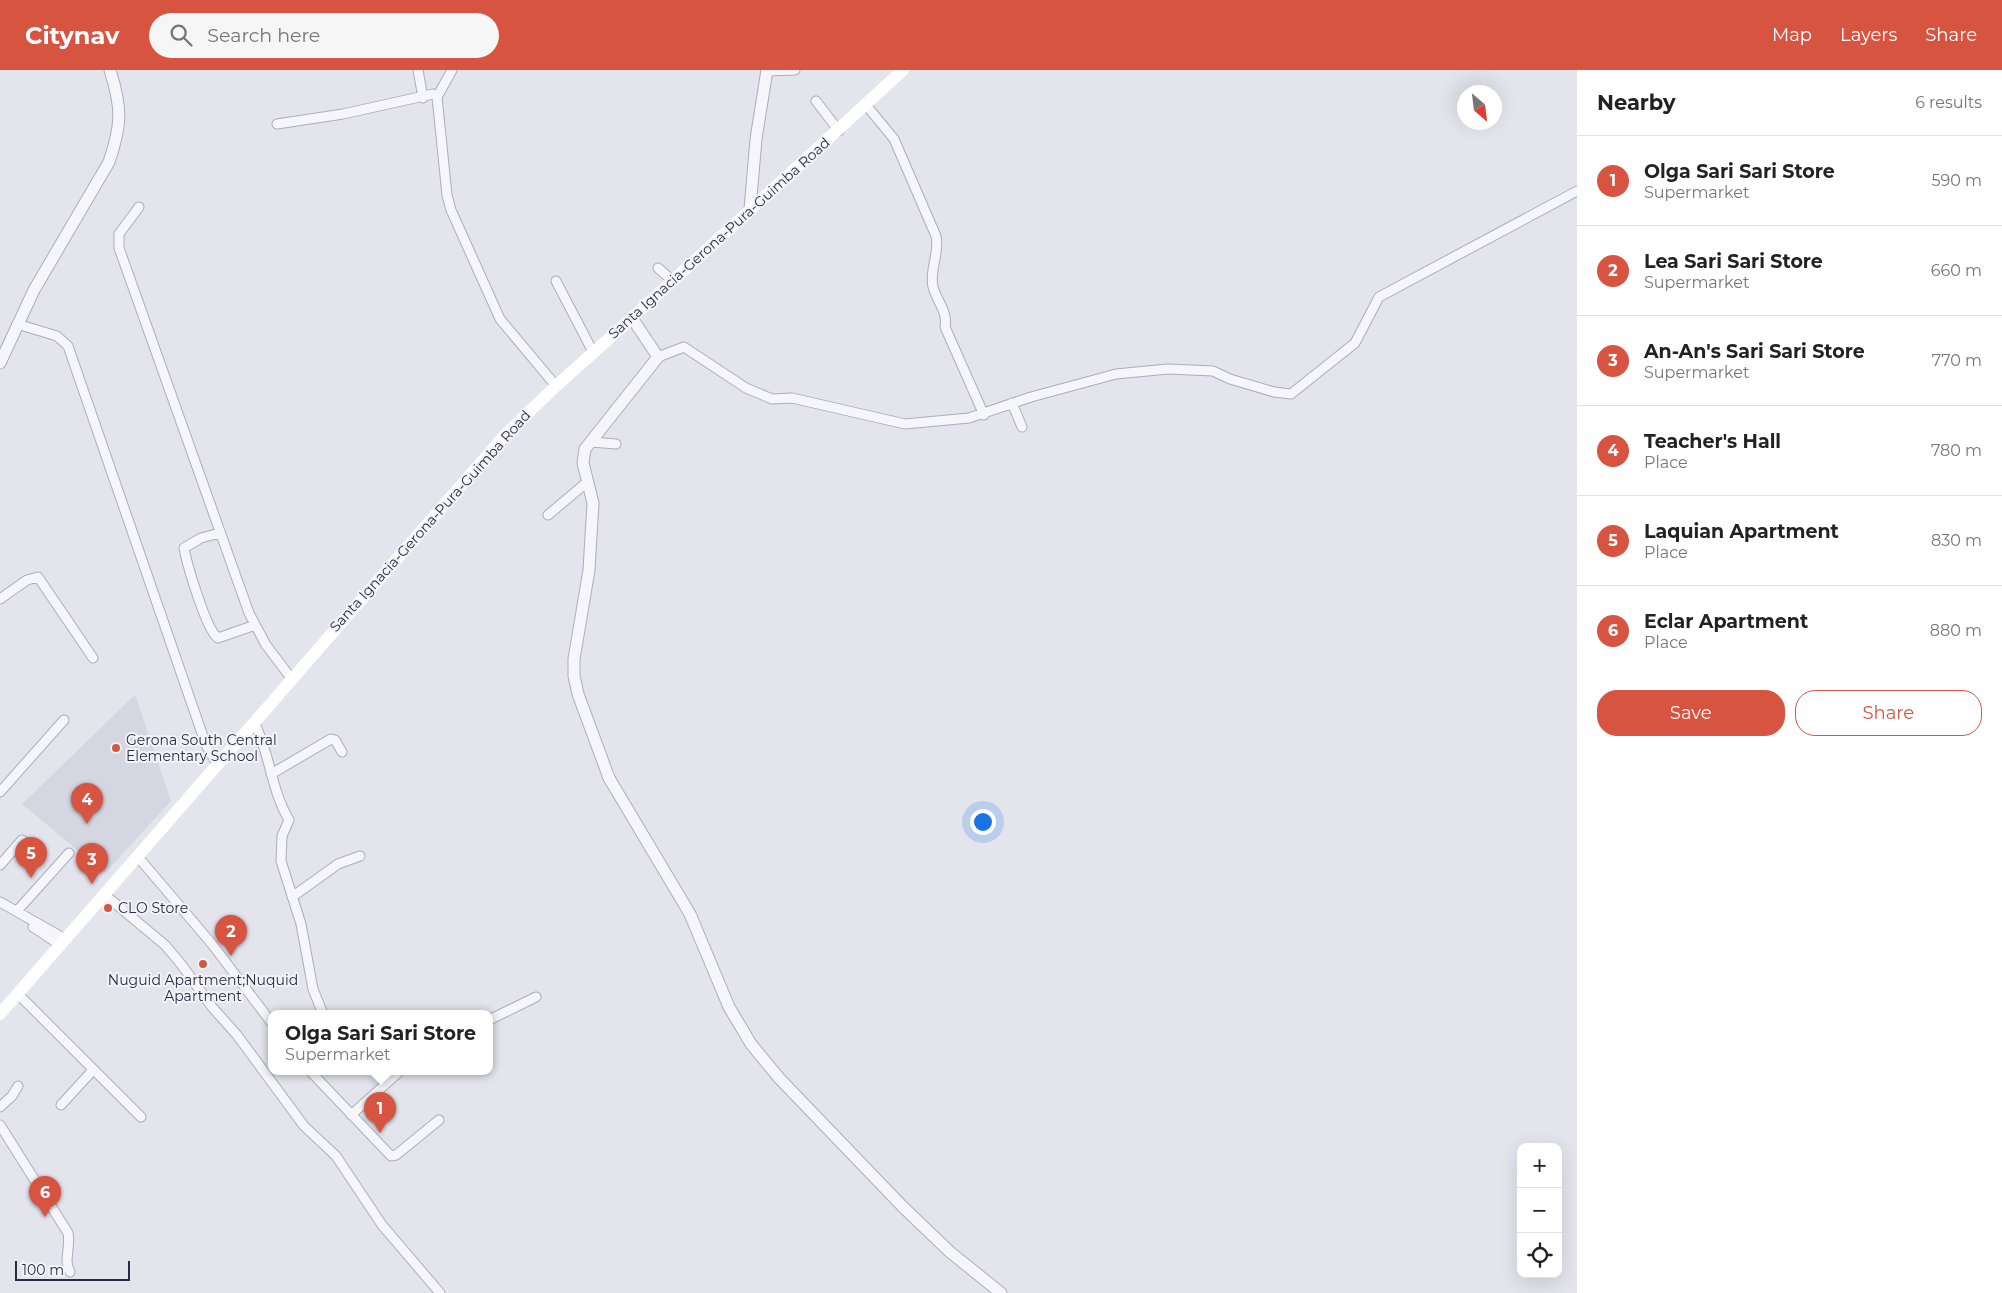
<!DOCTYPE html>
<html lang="en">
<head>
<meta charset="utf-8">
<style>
	:root { --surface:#fff; --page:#f6f6f6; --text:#222; --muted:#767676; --line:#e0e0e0; --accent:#d75441 }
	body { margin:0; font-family:Montserrat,sans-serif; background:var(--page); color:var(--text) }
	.controls { position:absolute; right:15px; bottom:15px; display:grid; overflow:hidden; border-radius:10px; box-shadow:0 5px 20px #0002 }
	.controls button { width:45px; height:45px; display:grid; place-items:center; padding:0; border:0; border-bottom:1px solid var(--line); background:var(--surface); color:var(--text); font:25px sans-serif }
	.compass { position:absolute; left:1457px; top:15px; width:45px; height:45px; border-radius:50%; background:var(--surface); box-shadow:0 5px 20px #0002; rotate:152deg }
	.scale { position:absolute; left:15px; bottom:12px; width:115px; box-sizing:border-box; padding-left:5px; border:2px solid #292c45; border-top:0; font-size:14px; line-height:18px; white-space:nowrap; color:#292c45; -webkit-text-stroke:4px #f3f4f9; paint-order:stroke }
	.you { position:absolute; left:982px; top:751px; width:18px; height:18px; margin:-12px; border:4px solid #fff; border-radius:50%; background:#1a73e8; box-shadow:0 0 0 8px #1a73e833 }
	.badge { display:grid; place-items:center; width:32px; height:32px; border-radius:50%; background:var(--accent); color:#fff; font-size:16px; font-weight:700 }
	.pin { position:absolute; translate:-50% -41px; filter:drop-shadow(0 1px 2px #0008) }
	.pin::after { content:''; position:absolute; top:26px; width:18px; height:15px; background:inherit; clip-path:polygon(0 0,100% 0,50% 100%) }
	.popup { position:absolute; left:268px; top:940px; width:225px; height:65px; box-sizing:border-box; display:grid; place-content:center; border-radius:10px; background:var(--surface); filter:drop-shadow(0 1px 4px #0005); font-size:16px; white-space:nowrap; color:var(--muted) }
	.popup b { font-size:19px; color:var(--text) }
	.popup::after { content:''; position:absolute; left:50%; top:100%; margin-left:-10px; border:10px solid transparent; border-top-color:var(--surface) }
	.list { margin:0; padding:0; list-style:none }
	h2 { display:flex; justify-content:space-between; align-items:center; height:65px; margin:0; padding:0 20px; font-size:21px }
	h2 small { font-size:16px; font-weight:400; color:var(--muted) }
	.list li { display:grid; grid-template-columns:32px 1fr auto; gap:15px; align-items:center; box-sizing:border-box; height:90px; padding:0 20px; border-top:1px solid var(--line) }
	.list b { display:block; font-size:19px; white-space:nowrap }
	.list p { margin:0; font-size:16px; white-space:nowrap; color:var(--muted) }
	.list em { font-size:16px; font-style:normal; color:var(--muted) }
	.actions { display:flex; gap:10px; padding:15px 20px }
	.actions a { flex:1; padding:11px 0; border:1px solid var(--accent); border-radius:20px; text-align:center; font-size:18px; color:var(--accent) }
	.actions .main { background:var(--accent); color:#fff }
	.icon { flex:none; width:28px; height:28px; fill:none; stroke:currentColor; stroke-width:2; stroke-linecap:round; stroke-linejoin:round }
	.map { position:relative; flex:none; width:1577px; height:1223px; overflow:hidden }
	header { display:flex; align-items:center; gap:30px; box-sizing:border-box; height:70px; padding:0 25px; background:var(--accent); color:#fff }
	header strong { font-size:24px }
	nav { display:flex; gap:28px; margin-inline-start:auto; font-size:18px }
	.search { width:350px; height:45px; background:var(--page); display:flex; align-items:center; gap:12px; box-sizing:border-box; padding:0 18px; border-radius:28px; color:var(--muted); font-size:19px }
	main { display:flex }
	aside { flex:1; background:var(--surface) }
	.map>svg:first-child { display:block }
	.built { fill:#d4d6e1 }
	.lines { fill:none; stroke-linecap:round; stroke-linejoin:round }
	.minor-casing { stroke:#abadba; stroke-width:11 }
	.tertiary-casing { stroke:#abadba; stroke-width:13 }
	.minor { stroke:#f6f6fa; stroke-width:9 }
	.tertiary { stroke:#f6f6fa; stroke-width:11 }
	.secondary { stroke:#fff; stroke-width:12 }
	.poi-dot { fill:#d75441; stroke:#f3f4f9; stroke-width:2 }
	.labels { text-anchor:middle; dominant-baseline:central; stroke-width:4; stroke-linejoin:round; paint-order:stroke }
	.street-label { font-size:14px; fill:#292c45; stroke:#f3f4f9 }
	.poi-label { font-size:14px; fill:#292c45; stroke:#f3f4f9; text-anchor:start }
</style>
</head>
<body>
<header>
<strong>Citynav</strong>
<div class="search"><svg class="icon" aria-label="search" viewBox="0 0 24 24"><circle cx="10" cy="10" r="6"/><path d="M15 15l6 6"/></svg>Search here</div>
<nav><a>Map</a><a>Layers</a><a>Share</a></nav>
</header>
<main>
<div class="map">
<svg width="1577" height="1223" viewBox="0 0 1577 1223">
	<rect width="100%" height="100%" fill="#e3e4ec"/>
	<path class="built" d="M135 625 171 731 105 803 22 734Z"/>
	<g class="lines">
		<g class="minor-casing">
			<path id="minor" d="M418 0 423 28
				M452 0 437 27 447 125 451 140 500 249 556 316
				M766 1 795 0
				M816 31 839 61
				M866 35 894 69 936 166C940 183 929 200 933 217 937 232 948 241 945 257L984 345
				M277 54 343 44 433 24 437 27
				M139 137 119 164V178L249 543 266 575 291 608
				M658 198 673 211
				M556 211 593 282
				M17 254 57 266 68 276 206 675 217 694
				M658 287 684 277 746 318 772 329 792 328 905 354 969 348 1031 327 1116 304 1168 299 1213 301 1230 309 1274 322 1291 324 1355 273 1379 227 1577 121
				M1012 333 1022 357
				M591 372 616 374
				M548 445 586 413
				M220 463 201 468 184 478C187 494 206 560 218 568L255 555
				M0 529 27 510 38 507 93 588
				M254 652C270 683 271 720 289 750L282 766 281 791 301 854 313 919 323 944
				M271 704 331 669 335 670 342 682
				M0 722 64 650
				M138 787 212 874 271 952
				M0 795 22 770
				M105 825 165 875 181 894 212 937 237 965 304 1056 336 1086 382 1155 440 1223
				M292 827 338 794 360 786
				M0 832 65 869
				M17 841 69 783
				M33 857 60 875
				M18 924 141 1047
				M489 950 536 927
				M311 1002 391 1086 396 1085 439 1050
				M61 1035 93 1000
				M0 1037 12 1026 18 1016
				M351 1045 399 1002
				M0 1055 68 1163C71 1178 63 1190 70 1202"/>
		</g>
		<g class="tertiary-casing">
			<path id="tertiary" d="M750 139 756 69 767 0
				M632 248 658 287 585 379 583 393 593 433 589 500 574 589V606L578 624 609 708 690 844 729 937 751 974 779 1008 903 1137 950 1182 1001 1223
				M0 293 34 220 109 92C122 54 122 38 110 0"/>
		</g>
		<use href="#minor" class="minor"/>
		<use href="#tertiary" class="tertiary"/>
		<path class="secondary" d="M0 944 505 365 556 316 632 248 903 0"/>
	</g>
	<g class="poi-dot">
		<circle cx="116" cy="678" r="5"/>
		<circle cx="108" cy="838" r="5"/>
		<circle cx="203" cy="894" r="5"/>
	</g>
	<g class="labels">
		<g class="street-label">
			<text transform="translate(719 168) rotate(-42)">Santa Ignacia-Gerona-Pura-Guimba Road</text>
			<text transform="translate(430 451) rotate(-48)">Santa Ignacia-Gerona-Pura-Guimba Road</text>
		</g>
		<g class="poi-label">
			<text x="126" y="670">Gerona South Central<tspan x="126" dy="16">Elementary School</tspan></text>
			<text x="118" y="838">CLO Store</text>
			<text x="203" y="910" text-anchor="middle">Nuguid Apartment;Nuquid<tspan x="203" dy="16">Apartment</tspan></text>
		</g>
	</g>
</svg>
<div class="controls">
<button>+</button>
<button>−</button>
<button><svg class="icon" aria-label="locate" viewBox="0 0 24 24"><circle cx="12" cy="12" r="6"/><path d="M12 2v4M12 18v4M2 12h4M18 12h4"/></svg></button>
</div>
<svg class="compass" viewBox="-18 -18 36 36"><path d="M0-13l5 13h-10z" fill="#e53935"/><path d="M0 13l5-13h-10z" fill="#767676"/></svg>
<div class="scale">100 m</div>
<div class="you"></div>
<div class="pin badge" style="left:380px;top:1063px">1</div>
<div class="popup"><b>Olga Sari Sari Store</b>Supermarket</div>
<div class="pin badge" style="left:231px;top:886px">2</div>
<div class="pin badge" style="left:92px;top:814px">3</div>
<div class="pin badge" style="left:87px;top:754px">4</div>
<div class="pin badge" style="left:31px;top:808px">5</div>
<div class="pin badge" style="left:45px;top:1147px">6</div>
</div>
<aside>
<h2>Nearby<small>6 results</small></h2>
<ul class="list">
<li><span class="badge">1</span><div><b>Olga Sari Sari Store</b><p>Supermarket</p></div><em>590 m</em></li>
<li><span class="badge">2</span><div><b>Lea Sari Sari Store</b><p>Supermarket</p></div><em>660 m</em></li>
<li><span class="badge">3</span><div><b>An-An's Sari Sari Store</b><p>Supermarket</p></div><em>770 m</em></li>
<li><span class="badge">4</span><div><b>Teacher's Hall</b><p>Place</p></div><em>780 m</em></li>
<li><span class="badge">5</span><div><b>Laquian Apartment</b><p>Place</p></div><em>830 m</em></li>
<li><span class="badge">6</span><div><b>Eclar Apartment</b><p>Place</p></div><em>880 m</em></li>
</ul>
<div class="actions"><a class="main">Save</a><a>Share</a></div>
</aside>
</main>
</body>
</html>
